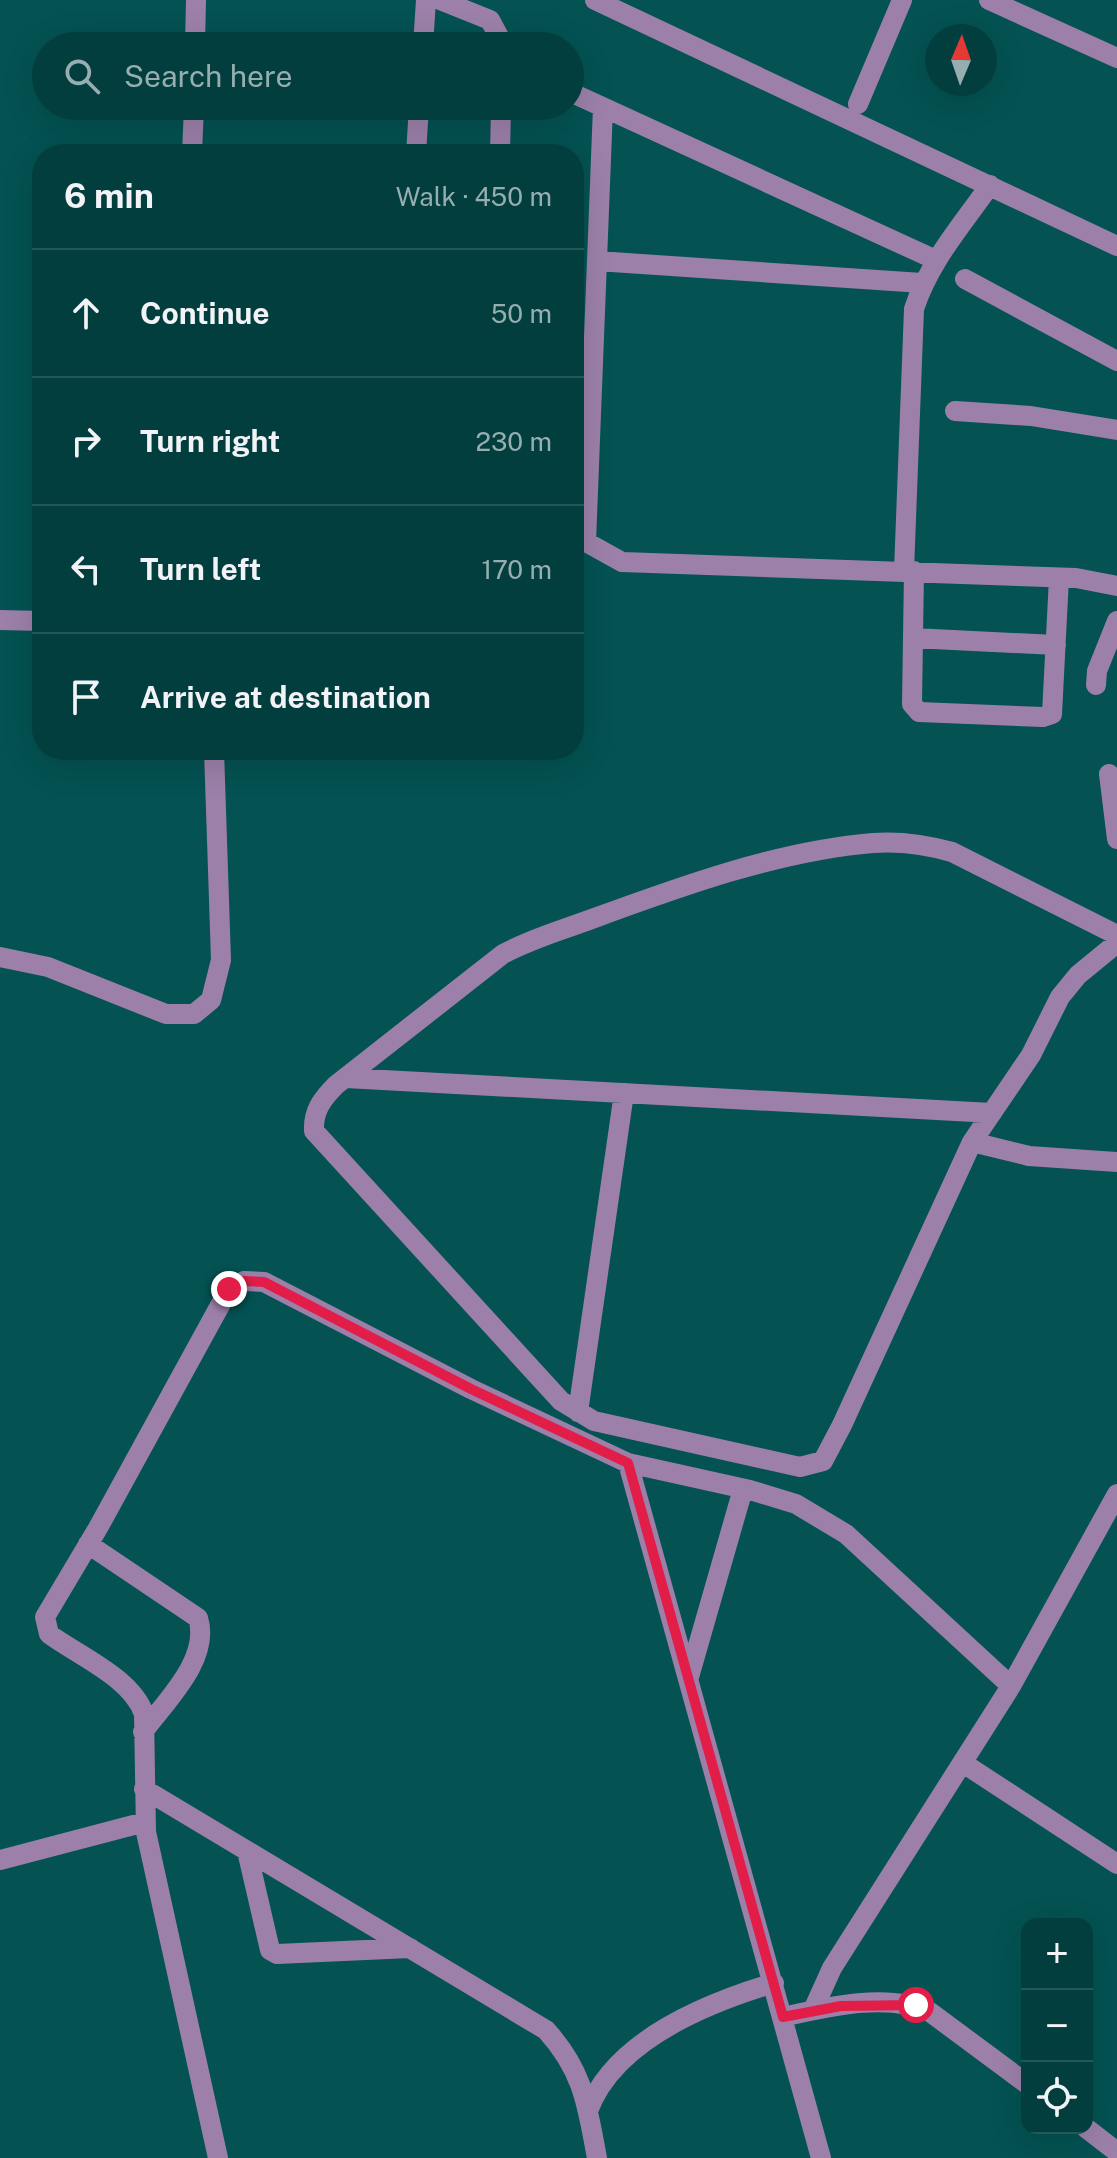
<!DOCTYPE html>
<html lang="en">
<head>
<meta charset="utf-8">
<style>
	:root { --surface:#033e3e; --page:#0d4545; --text:#f1f3f6; --muted:#97aeb0; --line:#245758 }
	body { margin:0; font-family:"Public Sans",sans-serif; background:var(--page); color:var(--text) }
	.controls { position:absolute; right:24px; bottom:24px; display:grid; overflow:hidden; border-radius:16px; box-shadow:0 8px 32px #0002 }
	.controls button { width:72px; height:72px; display:grid; place-items:center; padding:0; border:0; border-bottom:2px solid var(--line); background:var(--surface); color:var(--text); font:40px sans-serif }
	.compass { position:absolute; left:925px; top:24px; width:72px; height:72px; border-radius:50%; background:var(--surface); box-shadow:0 8px 32px #0002; rotate:2deg }
	.stop { position:absolute; width:24px; height:24px; margin:-18px; border:6px solid #e11d48; border-radius:50%; background:#fff }
	.stop.end { background:#e11d48; border-color:#fff; box-shadow:0 2px 8px #0008 }
	.list { margin:0; padding:0; list-style:none }
	h2 { display:flex; justify-content:space-between; align-items:center; height:104px; margin:0; padding:0 32px; font-size:34px }
	h2 small { font-size:26px; font-weight:400; color:var(--muted) }
	.list li { display:grid; grid-template-columns:52px 1fr auto; gap:24px; align-items:center; box-sizing:border-box; height:128px; padding:0 32px; border-top:2px solid var(--line) }
	.list b { display:block; font-size:30px; white-space:nowrap }
	.list em { font-size:26px; font-style:normal; color:var(--muted) }
	.icon { flex:none; width:44px; height:44px; fill:none; stroke:currentColor; stroke-width:2; stroke-linecap:round; stroke-linejoin:round }
	.map { position:relative; flex:none; width:1117px; height:2158px; overflow:hidden }
	.search { position:absolute; background:var(--surface); box-shadow:0 8px 32px #0002; left:32px; top:32px; width:552px; height:88px; display:flex; align-items:center; gap:20px; box-sizing:border-box; padding:0 28px; border-radius:44px; color:var(--muted); font-size:30px }
	.panel { position:absolute; background:var(--surface); box-shadow:0 8px 32px #0002; left:32px; top:144px; width:552px; height:616px; border-radius:32px }
	.map>svg:first-child { display:block }
	.lines { fill:none; stroke-linecap:round; stroke-linejoin:round }
	.minor { stroke:#9c80a9; stroke-width:20 }
	.route { stroke:#e11d48; stroke-width:10 }
</style>
</head>
<body>
<div class="map">
<svg width="1117" height="2158" viewBox="0 0 1117 2158">
	<rect width="100%" height="100%" fill="#045252"/>
	<g class="lines">
		<path class="minor" d="M440 0 490 20 504 46
			M595 0 1117 246
			M989 0 1117 58
			M195 46 196 0
			M423 46 426 0
			M570 92 936 260
			M858 104 902 0
			M192 154 194 106
			M416 154 419 106
			M500 154 501 106
			M597 261 922 283
			M965 279 1117 361
			M955 411 1031 416 1117 430
			M574 541 586 542 622 562 1076 578 1117 586
			M586 542 603 107
			M904 571 914 309C929 262 962 225 990 185
			M914 571 912 704 919 712 1043 717 1052 714 1059 578
			M0 620 42 621
			M913 638 1056 645
			M1096 685 1097 671 1117 621
			M1109 774 1117 839
			M1117 935 952 852C927 845 900 841 873 843 777 851 679 887 589 920 559 931 531 939 503 954L336 1085C322 1099 313 1111 314 1131L561 1401 594 1421 800 1467 823 1461 842 1425 972 1142 1031 1055 1060 997 1078 975 1117 943
			M0 957 48 967 166 1014H194L211 1000 221 960 214 750
			M346 1078 992 1113
			M972 1142 1029 1156 1117 1162
			M578 1412 624 1093
			M628 1463 821 2158
			M88 1544 198 1618C211 1659 165 1702 143 1732
			M689 1677 743 1489
			M963 1763 1117 1864
			M144 1789 546 2030C584 2072 587 2105 597 2158
			M247 1851 270 1950 277 1954 410 1948
			M0 1860 145 1822
			M813 2010 832 1968 1011 1686 1117 1494
			M783 2017C826 2007 888 1992 930 2012L1027 2084
			M588 2111C614 2040 707 2003 774 1983
			M1086 2128 1117 2152
			M218 2158 146 1832 144 1714C132 1678 79 1656 49 1634L45 1617 98 1528 229 1289 244 1281 264 1282 471 1389 628 1463 750 1490 796 1504 846 1534 1011 1686"/>
	</g>
	<g class="lines">
		<path class="route" d="M229 1289 244 1281 264 1282 471 1389 628 1463 783 2017 841 2006 916 2005"/>
	</g>
</svg>
<div class="controls">
<button>+</button>
<button>−</button>
<button><svg class="icon" aria-label="locate" viewBox="0 0 24 24"><circle cx="12" cy="12" r="6"/><path d="M12 2v4M12 18v4M2 12h4M18 12h4"/></svg></button>
</div>
<svg class="compass" viewBox="-18 -18 36 36"><path d="M0-13l5 13h-10z" fill="#e53935"/><path d="M0 13l5-13h-10z" fill="#97aeb0"/></svg>
<div class="stop" style="left:916px;top:2005px"></div>
<div class="stop end" style="left:229px;top:1289px"></div>
<div class="search"><svg class="icon" aria-label="search" viewBox="0 0 24 24"><circle cx="10" cy="10" r="6"/><path d="M15 15l6 6"/></svg>Search here</div>
<section class="panel">
<h2>6 min<small>Walk · 450 m</small></h2>
<ul class="list">
<li><svg class="icon" aria-label="ahead" viewBox="0 0 24 24"><path d="M12 20V5M6 11l6-6 6 6"/></svg><div><b>Continue</b></div><em>50 m</em></li>
<li><svg class="icon" aria-label="right" viewBox="0 0 24 24"><path d="M7 20v-9h11M14 6l5 5-5 5"/></svg><div><b>Turn right</b></div><em>230 m</em></li>
<li><svg class="icon" aria-label="left" viewBox="0 0 24 24"><path d="M17 20v-9H6M10 6l-5 5 5 5"/></svg><div><b>Turn left</b></div><em>170 m</em></li>
<li><svg class="icon" aria-label="arrive" viewBox="0 0 24 24"><path d="M6 21V4h12l-3 4 3 4H6"/></svg><div><b>Arrive at destination</b></div></li>
</ul>
</section>
</div>
</body>
</html>
